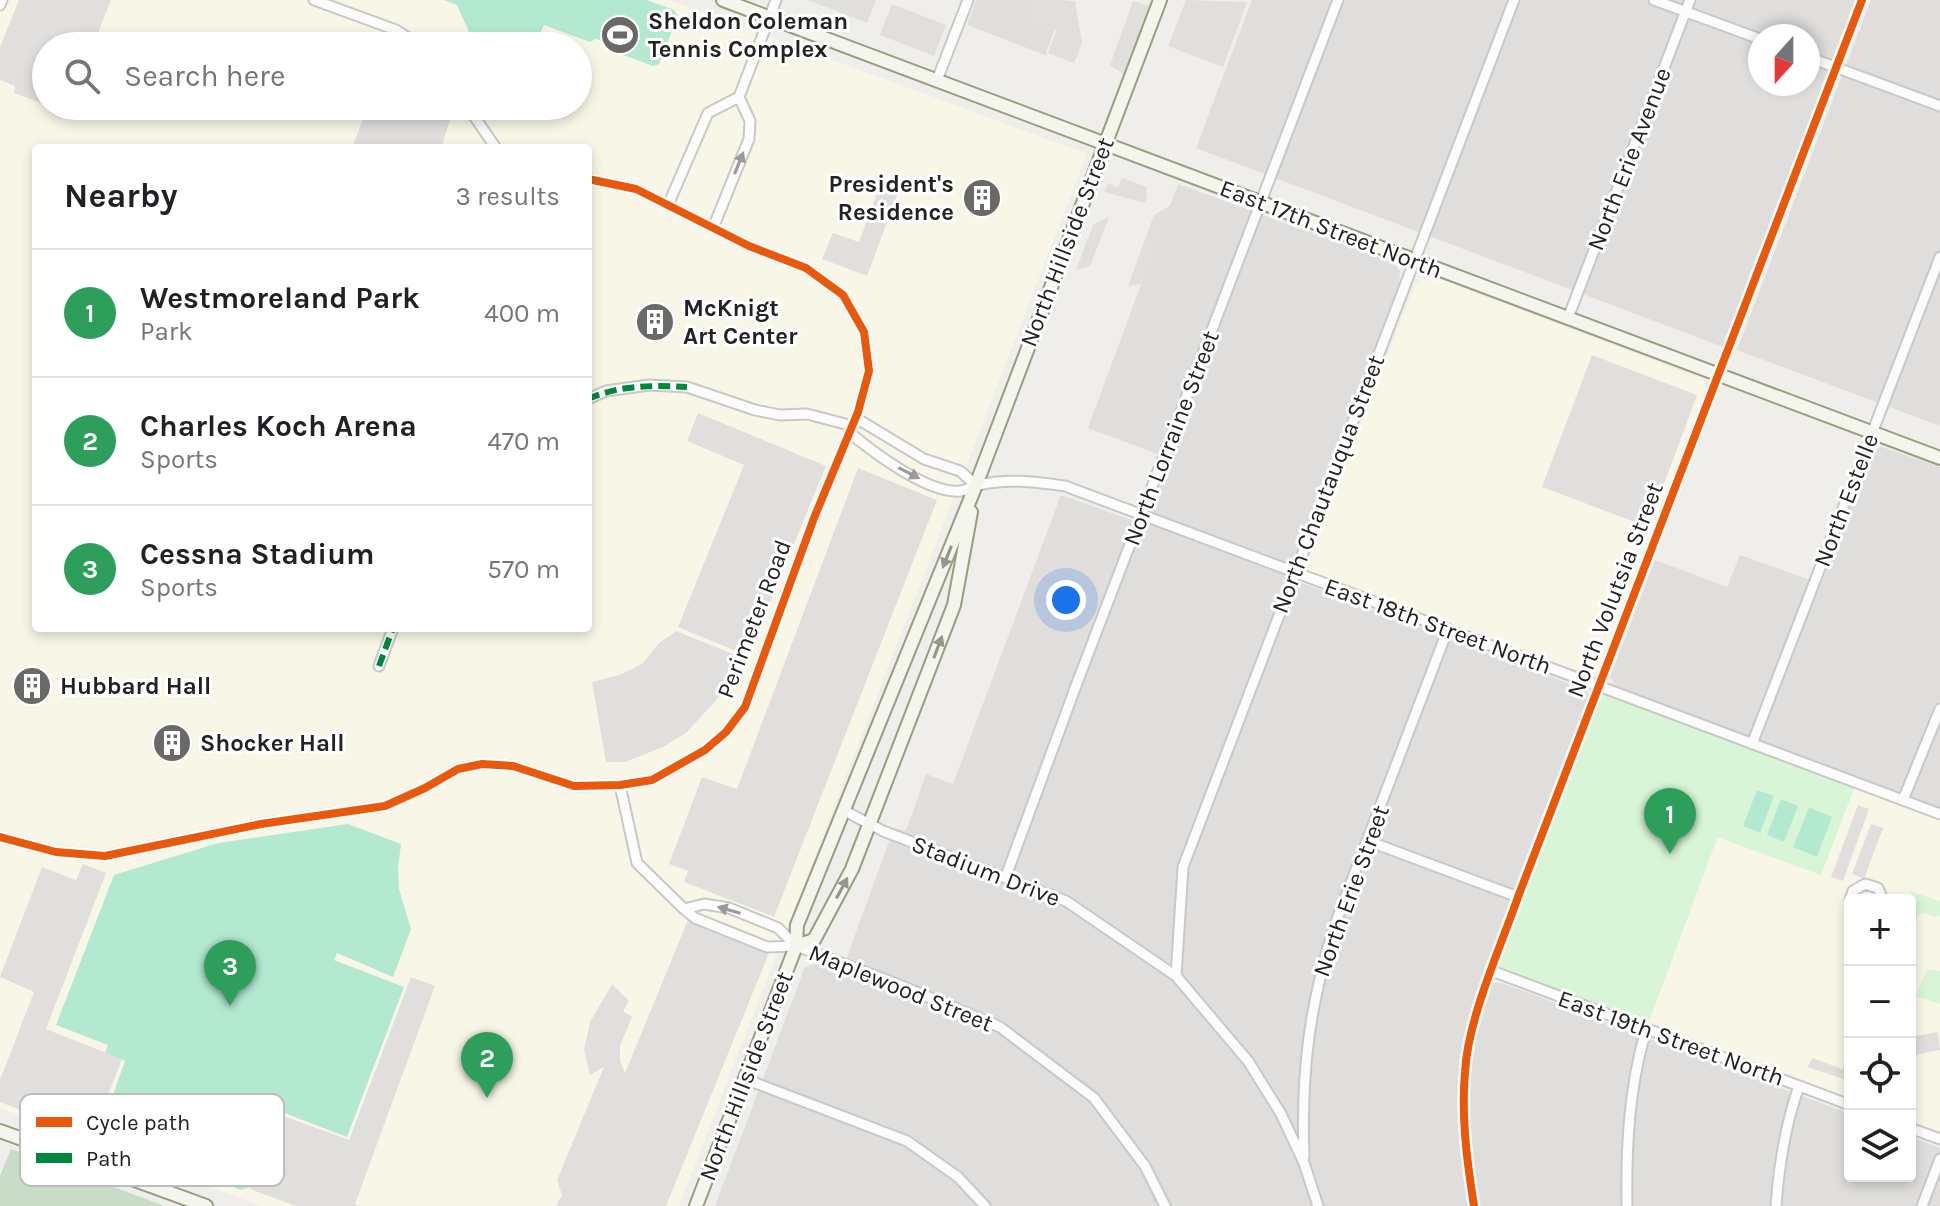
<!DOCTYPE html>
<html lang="en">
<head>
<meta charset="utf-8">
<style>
	:root { --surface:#fff; --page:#f2f2f2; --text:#202124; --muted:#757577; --line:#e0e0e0; --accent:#6a6968 }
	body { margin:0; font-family:Karla,sans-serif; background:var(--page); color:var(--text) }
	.controls { position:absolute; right:24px; bottom:24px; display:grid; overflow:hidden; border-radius:8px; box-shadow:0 4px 12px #0003 }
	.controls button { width:72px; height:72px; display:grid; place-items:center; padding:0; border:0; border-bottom:2px solid var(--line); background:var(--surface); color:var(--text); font:40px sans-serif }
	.compass { position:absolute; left:1748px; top:24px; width:72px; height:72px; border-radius:50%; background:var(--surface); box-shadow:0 4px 12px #0003; rotate:201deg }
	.you { position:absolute; left:1066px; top:600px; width:28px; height:28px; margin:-20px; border:6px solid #fff; border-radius:50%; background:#1a73e8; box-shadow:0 0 0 12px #1a73e833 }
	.badge { display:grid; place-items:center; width:52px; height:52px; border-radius:50%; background:var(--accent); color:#fff; font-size:26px; font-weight:700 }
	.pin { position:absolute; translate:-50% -66px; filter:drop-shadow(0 2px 4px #0008) }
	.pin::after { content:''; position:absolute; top:42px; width:28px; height:24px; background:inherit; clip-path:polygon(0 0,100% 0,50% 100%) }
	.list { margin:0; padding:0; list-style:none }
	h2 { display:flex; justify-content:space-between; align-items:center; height:104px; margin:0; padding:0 32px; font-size:34px }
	h2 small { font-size:26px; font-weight:400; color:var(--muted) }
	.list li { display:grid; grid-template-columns:52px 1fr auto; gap:24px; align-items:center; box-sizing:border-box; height:128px; padding:0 32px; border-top:2px solid var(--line) }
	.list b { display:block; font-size:30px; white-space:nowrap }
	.list p { margin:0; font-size:26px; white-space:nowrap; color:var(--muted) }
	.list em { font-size:26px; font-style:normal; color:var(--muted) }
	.icon { flex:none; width:44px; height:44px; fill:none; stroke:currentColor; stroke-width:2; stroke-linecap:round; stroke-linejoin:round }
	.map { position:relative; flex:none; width:1940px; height:1206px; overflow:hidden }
	.search { position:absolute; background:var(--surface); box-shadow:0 4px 12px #0003; left:32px; top:32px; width:560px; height:88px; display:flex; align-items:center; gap:20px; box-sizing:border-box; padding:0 28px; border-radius:44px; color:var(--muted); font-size:30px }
	.panel { position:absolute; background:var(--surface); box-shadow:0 4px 12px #0003; left:32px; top:144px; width:560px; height:488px; border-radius:8px }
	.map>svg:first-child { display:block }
	.residential { fill:#dfdedc; fill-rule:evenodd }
	.education { fill:#f8f7e7; fill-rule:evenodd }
	.cemetery { fill:#c8dcc8 }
	.park { fill:#d8f6d7 }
	.pitch { fill:#b4e9d1 }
	.parking { fill:#e0dfde }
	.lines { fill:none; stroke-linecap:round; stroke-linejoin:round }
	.street-casing { stroke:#c9c8c6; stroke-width:13 }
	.secondary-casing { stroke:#9a9c80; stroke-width:16 }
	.street { stroke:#fdfcfc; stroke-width:9 }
	.secondary { stroke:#f4f5ec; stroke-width:12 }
	.quiet { stroke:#00873e; stroke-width:6; stroke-dasharray:12 6; stroke-linecap:butt }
	.cycleway-casing { stroke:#fff; stroke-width:13 }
	.cycleway { stroke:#e8590c; stroke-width:8 }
	.oneway { fill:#9a9a9a }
	.oneway2 { fill:#969691 }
	.labels { text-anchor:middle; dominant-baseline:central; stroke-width:6; stroke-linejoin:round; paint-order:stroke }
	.poi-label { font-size:24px; font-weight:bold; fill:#222; stroke:#fff; text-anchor:start }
	.street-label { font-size:24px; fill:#222; stroke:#fff }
	.key { fill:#fff; stroke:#bdbdbd; stroke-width:2 }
	.key-label { font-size:22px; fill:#222 }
</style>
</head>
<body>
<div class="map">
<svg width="1940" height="1206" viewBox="0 0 1940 1206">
	<rect width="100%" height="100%" fill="#f0eeea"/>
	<path class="residential" d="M976 0H1066L1045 55 967 25Z
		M1252 0H1857L1723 347 1196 148ZM1760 36H1808V84H1760Z
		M1871 0H1940V426L1737 350Z
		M1178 184 1392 262 1400 271 1399 284 1287 577 1586 690 1589 695 1482 982 1502 983 1850 1114V1176H1910V1137L1940 1148V1206H715L805 967 819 963 842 971 894 828 906 831 926 774 953 784 1061 495 1145 525 1171 459 1088 428Z
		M1882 447 1940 467V809L1622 688 1616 686 1610 677 1655 560 1727 587 1740 555 1821 584 1870 458 1877 449Z"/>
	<path class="education" d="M0 0H670L1087 154 679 1206H261L0 1108ZM46 46H578V106H46ZM36 148H588V628H36Z
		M1425 276H1431L1704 380 1706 394 1703 403 1596 676 1586 675 1309 571 1306 567 1415 284Z
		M1856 783 1940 814V1139L1910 1128V900H1850V1105L1646 1030 1718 837 1821 875Z"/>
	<path class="cemetery" d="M11 1149 165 1206H0V1176Z"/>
	<path class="park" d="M1599 686 1856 783 1821 875 1717 837 1646 1030 1492 971Z
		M1913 892 1940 901V915L1936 917 1923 913 1917 916 1910 912V900H1902L1903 897Z
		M1927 969 1940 971V1004L1916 996Z"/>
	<path class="pitch" d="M444 0H647L674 10 678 16 659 64 653 66 607 49 604 41 596 39 590 42 544 25 541 31 544 37 541 46H465L469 32 457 5Z
		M1757 790 1774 796 1760 833 1743 826Z
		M1781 799 1798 806 1784 842 1767 835Z
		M1809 807 1832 817 1817 857 1793 847Z
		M348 824 401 844 398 868 399 889 411 929 393 977 337 953 334 960 404 987 347 1137 279 1111 253 1186 241 1190 98 1136 125 1061 105 1053 108 1045 56 1025 114 875 218 843Z"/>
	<path class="parking" d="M19 0H111L93 46H46V105L14 93 15 86 0 80V47Z
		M808 0H876L867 23Z
		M1033 0 1075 1 1082 43 1074 63 1048 53 1057 30 1026 18Z
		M1186 0 1247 2 1223 67 1168 46Z
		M1133 1 1157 8 1130 78 1110 65Z
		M892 4 946 25 934 56 880 35Z
		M368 106H450L453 111 442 145 433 144 431 148H352Z
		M1122 178 1147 187 1146 203 1104 192 1108 183 1118 188Z
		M881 183 899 190 867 276 822 259 833 233 859 242Z
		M1171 205 1141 284 1128 286 1154 215Z
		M1109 217 1090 266 1076 270 1093 225Z
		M1592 355 1697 395 1648 527 1542 487Z
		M698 413 826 466 748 656 678 627 744 465 687 441Z
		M858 468 937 500 774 917 684 882 688 871 669 864 702 777 737 789Z
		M676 631 738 656 719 697 686 733 663 747 625 762H606L592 682 622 674 642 664 659 643Z
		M1858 805 1869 809 1843 881 1831 877Z
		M1871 824 1883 828 1864 879 1852 874Z
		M83 864 106 873 46 1029 122 1059 92 1137 0 1102V1080L34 992 0 977 42 867 76 880Z
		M688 920 769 953 666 1206H556L562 1195 557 1180 604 1067 590 1075 584 1050 590 1022 612 984 629 1001 623 1011 632 1017 620 1046V1061L625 1073Z
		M411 977 435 986 355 1204 359 1206H296L250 1189 278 1114 349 1140Z
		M1938 1032 1940 1050 1910 1056V1037Z
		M1813 1058 1850 1072V1081L1807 1067Z"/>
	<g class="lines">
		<g class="street-casing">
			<path id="street" d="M314 0 396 30 421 46
				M1654 0 1760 39
				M0 5 2 0
				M1808 57 1940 106
				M937 80 968 0
				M467 106 496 148
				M668 205 708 113 739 97 776 0
				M713 228 749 139 750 121 739 97
				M1568 318 1690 0
				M588 399 606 391 649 385 687 387 755 410 780 415 807 414 853 426
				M856 418 924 459 960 471 976 485
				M850 433C873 452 928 494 960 491 966 491 972 486 978 485 1008 478 1035 482 1065 486L1940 814
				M379 666 393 628
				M1752 744 1940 257
				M620 785 637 863 684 909
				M1903 800 1940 709
				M843 810 883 831 1066 901 1176 976 1248 1061 1281 1114 1304 1163 1318 1206
				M0 837 56 852 105 856 261 824 385 806 425 788 458 769 482 764 513 766 574 786 620 785 652 780 705 750 726 732 745 707 814 518 858 412 869 371 864 332 843 295 806 268 749 246 636 189 588 179
				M1368 841 1518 897
				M1006 876 1077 683 1338 0
				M1850 900 1853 891 1865 884 1878 888 1883 900
				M796 946 778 928 729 908 704 904 684 909 695 918 767 947 796 946 897 984 1000 1027 1094 1098 1145 1166 1165 1206
				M1492 971 1850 1105
				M1176 976 1183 867 1514 0
				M745 1079 907 1141 958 1177 985 1206
				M1910 1128 1940 1139
				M1304 1157C1301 1073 1309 1008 1334 927L1448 629
				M1474 1206C1467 1161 1461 1117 1465 1072 1468 1018 1500 949 1518 897L1862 0
				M1627 1206C1626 1145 1629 1088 1646 1030
				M1776 1206C1779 1164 1785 1126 1799 1086
				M1922 1206 1940 1159"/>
		</g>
		<g class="secondary-casing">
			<path id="secondary" d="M723 0 1940 458
				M796 946 814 940 852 869 954 605 971 512
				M0 1131 206 1206
				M696 1206 796 946 797 925 976 485 1160 0"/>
		</g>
		<use href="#street" class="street"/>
		<use href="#secondary" class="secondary"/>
		<path class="quiet" d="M588 399C620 385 652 385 687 387
			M379 666 393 628"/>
		<g class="cycleway-casing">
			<path id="cycleway" d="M0 837 56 852 105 856 261 824 385 806 425 788 458 769 482 764 513 766 574 786 620 785 652 780 705 750 726 732 745 707 814 518 858 412 869 371 864 332 843 295 806 268 749 246 636 189 588 179
				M1474 1206C1467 1161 1461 1117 1465 1072 1468 1018 1500 949 1518 897L1862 0"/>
		</g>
		<use href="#cycleway" class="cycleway"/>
	</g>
	<defs><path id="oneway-solid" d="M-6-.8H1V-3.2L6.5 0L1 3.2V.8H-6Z" transform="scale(2)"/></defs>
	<g class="oneway">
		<use href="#oneway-solid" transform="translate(739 163) rotate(-68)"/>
		<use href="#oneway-solid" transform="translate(909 473) rotate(27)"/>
		<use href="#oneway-solid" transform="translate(729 910) rotate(-164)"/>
	</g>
	<g class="oneway2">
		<use href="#oneway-solid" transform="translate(947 557) rotate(112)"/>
		<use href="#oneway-solid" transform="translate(938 647) rotate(-69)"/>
		<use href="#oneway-solid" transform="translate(842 888) rotate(-62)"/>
	</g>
	<defs>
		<g id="stadium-disc" transform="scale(2)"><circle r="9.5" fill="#6a6968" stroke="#fff"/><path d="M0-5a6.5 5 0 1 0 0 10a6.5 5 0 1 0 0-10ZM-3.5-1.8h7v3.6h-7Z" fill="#fff"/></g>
		<g id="building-disc" transform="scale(2)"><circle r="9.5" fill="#6a6968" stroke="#fff"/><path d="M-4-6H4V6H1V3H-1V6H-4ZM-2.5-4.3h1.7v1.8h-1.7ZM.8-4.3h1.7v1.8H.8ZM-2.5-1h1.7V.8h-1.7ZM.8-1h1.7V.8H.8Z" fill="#fff"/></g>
	</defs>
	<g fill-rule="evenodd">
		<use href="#stadium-disc" x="620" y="35"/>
		<use href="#building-disc" x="982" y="198"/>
		<use href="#building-disc" x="655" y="322"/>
		<use href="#building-disc" x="32" y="686"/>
		<use href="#building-disc" x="172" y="743"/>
	</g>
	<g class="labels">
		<g class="poi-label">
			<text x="648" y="21">Sheldon Coleman<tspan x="648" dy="28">Tennis Complex</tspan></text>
			<text x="954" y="184" text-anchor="end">President's<tspan x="954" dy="28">Residence</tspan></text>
			<text x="683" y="308">McKnigt<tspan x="683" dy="28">Art Center</tspan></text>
			<text x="60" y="686">Hubbard Hall</text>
			<text x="200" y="743">Shocker Hall</text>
		</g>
		<g class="street-label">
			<text transform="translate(1629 159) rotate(-69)">North Erie Avenue</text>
			<text transform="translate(1331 229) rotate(21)">East 17th Street North</text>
			<text transform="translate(1067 242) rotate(-69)">North Hillside Street</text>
			<text transform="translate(1171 438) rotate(-69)">North Lorraine Street</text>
			<text transform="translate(1328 484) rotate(-69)">North Chautauqua Street</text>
			<text transform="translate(1846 500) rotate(-69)">North Estelle</text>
			<text transform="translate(1615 590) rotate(-69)">North Volutsia Street</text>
			<text transform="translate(754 619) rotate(-69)">Perimeter Road</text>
			<text transform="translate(1438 626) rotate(20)">East 18th Street North</text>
			<text transform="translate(986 871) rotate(21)">Stadium Drive</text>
			<text transform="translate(1351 891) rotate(-70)">North Erie Street</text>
			<text transform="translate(901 988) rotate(22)">Maplewood Street</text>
			<text transform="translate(1671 1038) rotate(20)">East 19th Street North</text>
			<text transform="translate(746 1076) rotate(-69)">North Hillside Street</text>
		</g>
	</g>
	<rect x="20" y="1094" width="264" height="92" rx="12" class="key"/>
	<rect x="36" y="1117" width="36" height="10" fill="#e8590c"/>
	<rect x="36" y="1153" width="36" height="10" fill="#00873e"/>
	<g class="key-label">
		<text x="86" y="1130">Cycle path</text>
		<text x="86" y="1166">Path</text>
	</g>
</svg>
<div class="controls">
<button>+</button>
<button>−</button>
<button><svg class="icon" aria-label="locate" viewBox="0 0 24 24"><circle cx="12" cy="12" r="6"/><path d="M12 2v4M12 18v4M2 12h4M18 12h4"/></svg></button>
<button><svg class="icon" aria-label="layers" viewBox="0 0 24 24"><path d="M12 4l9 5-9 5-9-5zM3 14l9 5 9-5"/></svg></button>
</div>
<svg class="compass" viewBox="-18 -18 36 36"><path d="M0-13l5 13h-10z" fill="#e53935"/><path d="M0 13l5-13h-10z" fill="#757577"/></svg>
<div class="you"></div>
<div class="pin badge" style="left:1670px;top:854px;background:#2e9e5b">1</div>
<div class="pin badge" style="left:487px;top:1098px;background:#2e9e5b">2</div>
<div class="pin badge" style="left:230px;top:1006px;background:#2e9e5b">3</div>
<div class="search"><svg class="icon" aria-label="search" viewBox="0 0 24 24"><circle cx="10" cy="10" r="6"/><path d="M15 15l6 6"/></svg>Search here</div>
<section class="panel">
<h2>Nearby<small>3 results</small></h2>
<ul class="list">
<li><span class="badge" style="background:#2e9e5b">1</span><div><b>Westmoreland Park</b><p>Park</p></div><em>400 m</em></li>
<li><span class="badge" style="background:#2e9e5b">2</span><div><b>Charles Koch Arena</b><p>Sports</p></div><em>470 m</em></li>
<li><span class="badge" style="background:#2e9e5b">3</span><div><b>Cessna Stadium</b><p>Sports</p></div><em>570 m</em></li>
</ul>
</section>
</div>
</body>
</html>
